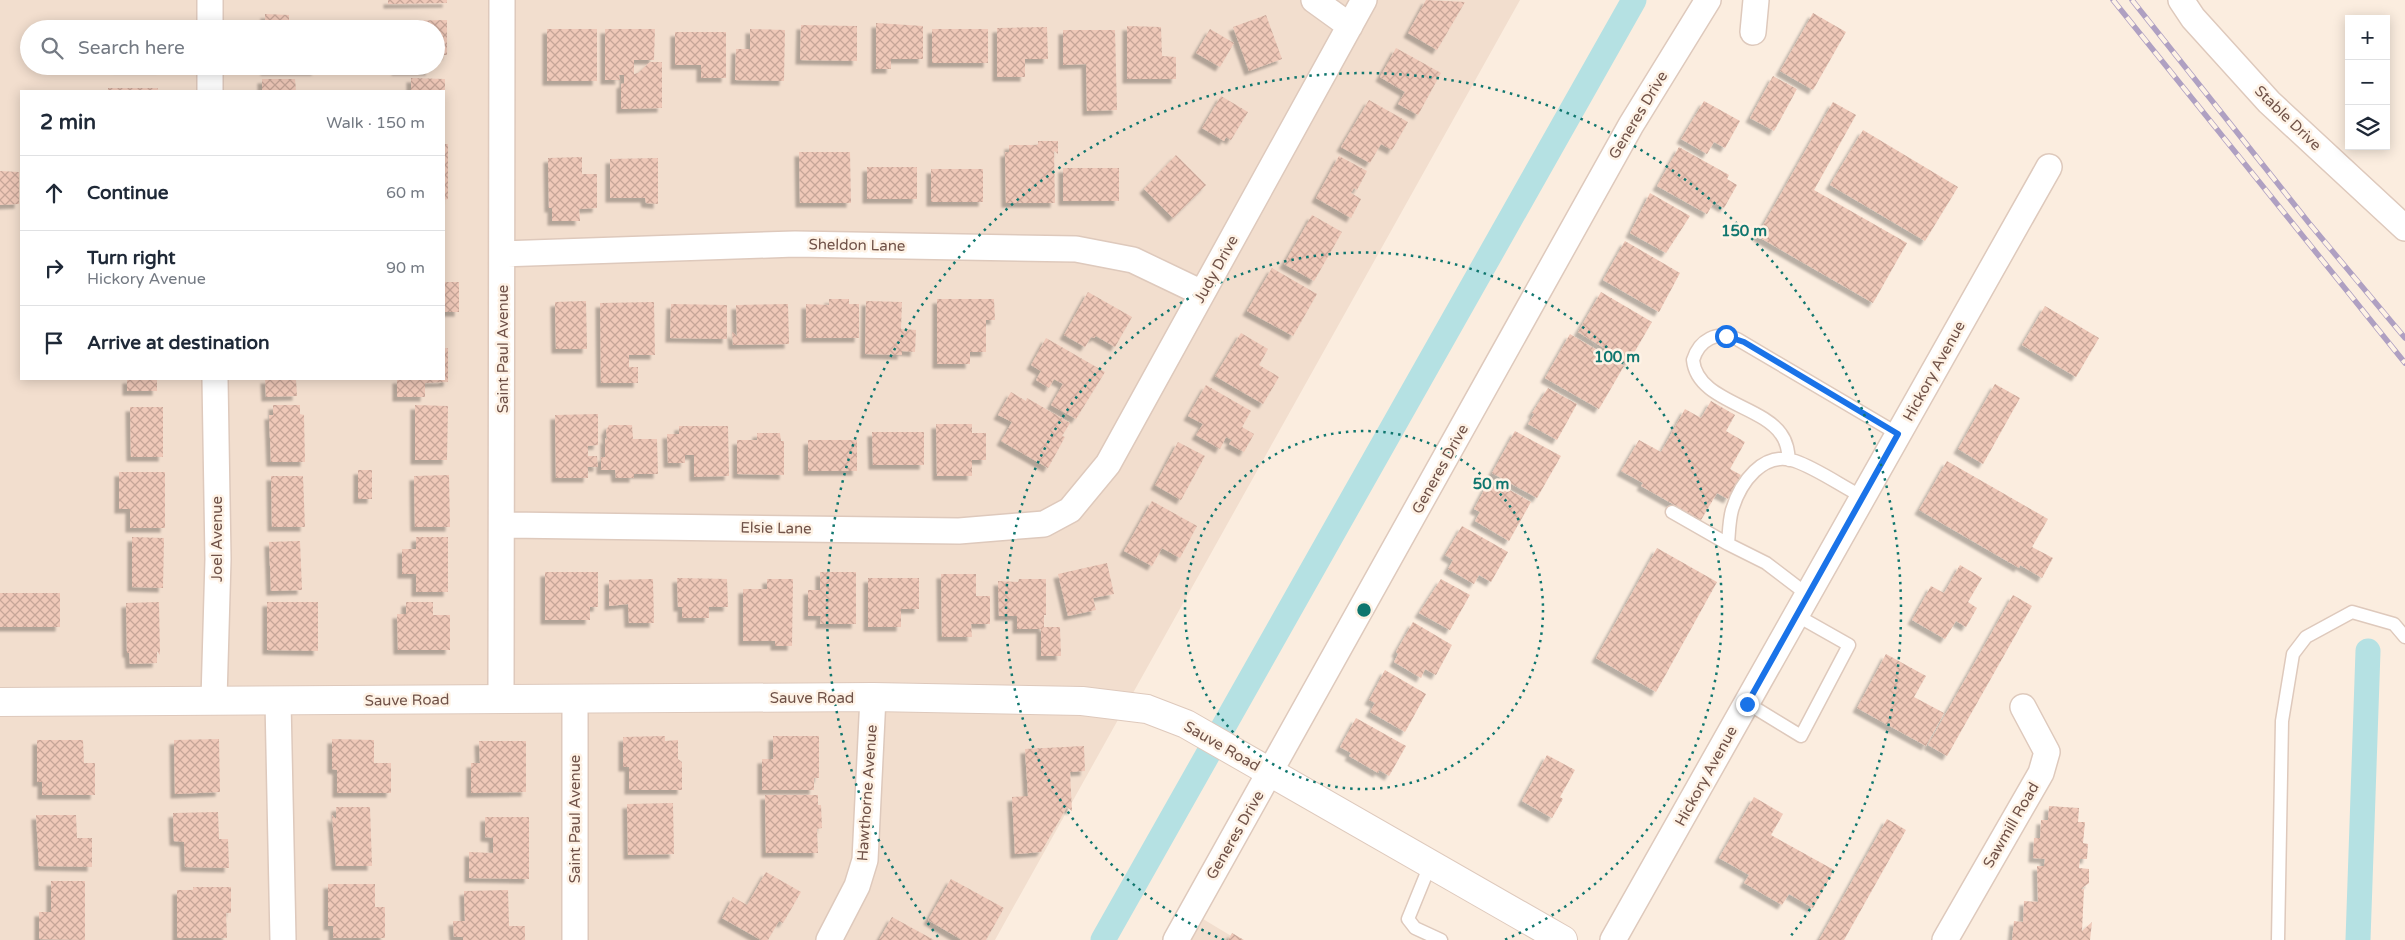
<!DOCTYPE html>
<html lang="en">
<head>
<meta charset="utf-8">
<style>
	:root { --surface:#fff; --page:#f2f2f3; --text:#1f2937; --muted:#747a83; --line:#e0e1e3 }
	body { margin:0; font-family:"Varela Round",sans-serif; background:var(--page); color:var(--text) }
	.controls { position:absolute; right:15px; top:15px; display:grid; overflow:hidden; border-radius:0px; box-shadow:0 2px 12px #0003 }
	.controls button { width:45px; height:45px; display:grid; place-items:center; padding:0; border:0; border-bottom:1px solid var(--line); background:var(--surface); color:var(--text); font:25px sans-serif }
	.stop { position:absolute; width:15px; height:15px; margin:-11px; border:4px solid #1a73e8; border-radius:50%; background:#fff }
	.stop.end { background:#1a73e8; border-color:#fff; box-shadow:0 1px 5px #0008 }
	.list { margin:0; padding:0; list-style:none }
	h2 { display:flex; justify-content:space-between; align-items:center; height:65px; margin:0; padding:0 20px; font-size:21px }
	h2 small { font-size:16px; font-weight:400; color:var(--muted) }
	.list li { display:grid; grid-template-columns:32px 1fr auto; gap:15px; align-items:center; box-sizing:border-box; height:75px; padding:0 20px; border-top:1px solid var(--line) }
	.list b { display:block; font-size:19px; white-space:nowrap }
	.list p { margin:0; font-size:16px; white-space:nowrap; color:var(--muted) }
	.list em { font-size:16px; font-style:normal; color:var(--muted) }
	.icon { flex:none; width:28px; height:28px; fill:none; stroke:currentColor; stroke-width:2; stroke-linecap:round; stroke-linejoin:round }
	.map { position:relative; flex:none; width:2405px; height:940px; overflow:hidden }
	.search { position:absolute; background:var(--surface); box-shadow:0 2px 12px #0003; left:20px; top:20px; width:425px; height:55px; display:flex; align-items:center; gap:12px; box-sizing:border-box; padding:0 18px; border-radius:28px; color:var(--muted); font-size:19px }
	.panel { position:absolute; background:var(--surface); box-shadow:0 2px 12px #0003; left:20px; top:90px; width:425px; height:290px; border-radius:0px }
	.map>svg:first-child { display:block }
	.residential { fill:#f2dece; fill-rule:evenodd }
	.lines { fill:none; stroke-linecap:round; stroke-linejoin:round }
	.canal { stroke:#b5e1e3; stroke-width:25 }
	.building { fill:url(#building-cross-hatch); filter:url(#shadow) }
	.service-casing { stroke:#dec9bc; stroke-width:15 }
	.minor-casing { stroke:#dec9bc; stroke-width:28 }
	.tertiary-casing { stroke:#dec9bc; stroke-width:30 }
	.service { stroke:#fff; stroke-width:12 }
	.minor { stroke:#fff; stroke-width:25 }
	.tertiary { stroke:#fff; stroke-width:28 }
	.rail-casing { stroke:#afa0c2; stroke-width:5.5 }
	.rail { stroke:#fef2e5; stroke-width:4; stroke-dasharray:11; stroke-linecap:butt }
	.route { stroke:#1a73e8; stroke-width:6 }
	.ring { fill:none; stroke:#0f766e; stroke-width:2.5; stroke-dasharray:2.5 5 }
	.labels { text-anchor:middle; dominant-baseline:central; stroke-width:5; stroke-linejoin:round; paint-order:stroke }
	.street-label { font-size:15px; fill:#705248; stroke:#fef2e5 }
	.centre { fill:#0f766e; stroke:#fef2e5; stroke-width:2.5 }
	.ring-label { font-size:15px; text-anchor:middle; font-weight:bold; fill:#0f766e; stroke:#fef2e5; stroke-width:5; stroke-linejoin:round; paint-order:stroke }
</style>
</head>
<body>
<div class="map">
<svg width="2405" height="940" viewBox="0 0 2405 940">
	<defs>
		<pattern id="building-cross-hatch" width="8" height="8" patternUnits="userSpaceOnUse" patternTransform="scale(1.25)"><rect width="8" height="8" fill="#efc8b8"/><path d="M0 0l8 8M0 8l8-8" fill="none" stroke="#c6a598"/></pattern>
		<filter id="shadow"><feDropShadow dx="-4.5" dy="4.5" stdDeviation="1" flood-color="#0004"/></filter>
	</defs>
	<rect width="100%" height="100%" fill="#fbeddf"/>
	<path class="residential" d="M0 0H1520L995 940H0ZM29 29H436V66H29ZM21 91H444V379H21Z
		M1203 919 1238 940H1191Z"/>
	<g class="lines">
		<path class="canal" d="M1103 940 1634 0
			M2358 940 2368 651"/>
	</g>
	<path class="building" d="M388 0H447V3L388 4Z
		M1426 0 1465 2 1437 50 1408 33Z
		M1813 13 1846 32 1813 90 1780 71Z
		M265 14 289 15V20L329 21V29H265Z
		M1266 15 1282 59 1249 71 1233 27Z
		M129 20H161V29H129Z
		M447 20V55H436V29H396V21Z
		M876 23 923 26V59H891V69H876Z
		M801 25 857 26V61L800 60Z
		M1127 26 1161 27 1162 56 1176 57V79H1127Z
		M1047 27 1048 59H1025V77H997V28Z
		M547 29H597V81H547Z
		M605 29H655L654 60H634V74L638 73 650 62H662V108L621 109V84L624 83V75H619L620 80H605Z
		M750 29 785 30 784 81 735 80 736 49H750Z
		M932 29H988V63H932Z
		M1210 29 1234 43 1220 67 1196 53Z
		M1063 30H1115L1117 110 1087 111 1086 64 1063 65Z
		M675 32H726V78H701V65H675Z
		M1396 48 1441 73 1418 115 1398 104 1405 92 1380 77Z
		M117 66H162V69H117Z
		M265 66H316V71H265Z
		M396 66H430V71H396Z
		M1773 76 1797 89 1774 131 1750 118Z
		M411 78 445 79V91H411Z
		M262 79H295L296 91H262Z
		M108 88H158V91H108Z
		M1221 96 1248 112 1231 140 1226 137 1224 141 1202 128Z
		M1369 100 1408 122 1392 150 1381 144 1370 163 1341 147Z
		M1704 101 1740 121 1725 148 1714 142 1707 154 1681 139Z
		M1833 102 1856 115 1814 190 1907 243 1873 303 1757 236Z
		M1863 130 1958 187 1925 241 1830 185Z
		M1038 141H1058V154L1054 151 1055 203H1006L1005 152H1009V145H1038Z
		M444 144H448V199L444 200Z
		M1679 147 1729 175 1727 179 1737 185 1724 208 1714 202 1707 214 1657 186Z
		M799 152H850L851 203H800Z
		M1176 155 1206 185 1173 218 1144 189Z
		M1339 156 1367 171 1357 190 1354 188 1351 193 1361 199 1351 218 1316 198Z
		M582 157V174H597V208L579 209 580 221H552V208H549L548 158Z
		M658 158V204L646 203 645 198H610V159Z
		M867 167H917V199H867Z
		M1063 168H1119V201H1063Z
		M931 169H983V202H931Z
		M0 171 19 172V204L0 205Z
		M1650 193 1690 216 1666 253 1630 233Z
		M1312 215 1342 232 1314 281 1284 264Z
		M1625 241 1680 273 1659 312 1603 280Z
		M1272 268 1317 294 1293 336 1247 311Z
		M444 282H459V312H444Z
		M1088 292 1132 317 1115 347 1096 336 1094 338 1091 337 1085 347 1064 335Z
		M1601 292 1652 322 1628 363 1578 332Z
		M829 299H849V304H859V338H806V304L829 305Z
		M937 299H994L995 320H986V352H970V364H937Z
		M586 301 587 349H556L555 302Z
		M866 301 902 302 901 329 916 330 915 352 902 351V355L865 354Z
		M654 302 655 355H629V367H638V383H601L600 303Z
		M671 304 727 305V339L670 338Z
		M788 304 789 344 733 345 732 332 737 336 736 305Z
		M2045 306 2099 338 2076 377 2022 345Z
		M1241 333 1268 349 1259 365 1279 377 1263 404 1215 376Z
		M1570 334 1624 366 1599 409 1545 378Z
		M1046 338 1105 372 1076 419 1051 405 1063 384 1054 379 1049 388 1036 380 1041 371 1031 365Z
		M444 348H448V382L425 383V397H397V379H444Z
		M127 379H157V391H127Z
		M265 379H296L297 396 266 397Z
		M1995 384 2020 398 1983 464 1958 449Z
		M1206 385 1251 411 1242 427 1254 434 1244 452 1229 444 1232 440 1226 437 1220 449 1196 435 1203 424 1188 416Z
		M1548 388 1577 404 1557 440 1528 424 1534 414 1532 413Z
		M1011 392 1026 401 1027 398 1070 423 1062 436 1065 437 1048 468 1001 441 1012 422 998 415Z
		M1711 401 1735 415 1726 431 1745 442 1730 469 1741 475 1728 499 1717 493 1701 520 1641 486 1643 483 1621 471 1639 440 1661 452 1685 409 1701 418Z
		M273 405H300V414L304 415 305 462H271L269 415H273Z
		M415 405 448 406 447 460H415Z
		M130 407H163V457H131Z
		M598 414V445L588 446V456H597L598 467H588V478H556L555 415Z
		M936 424H972V433H986V460H972V476H937Z
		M609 425H632L633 439H657L658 474H634V478H616L615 470H601V457H605V438L607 440 606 431Z
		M679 426H728L729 476 694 477V455H685V463H668L667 434H679Z
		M1515 431 1561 456 1537 498 1492 473Z
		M872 432H924V465H873Z
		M757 433H780L781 441H784V475L737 474V440H757Z
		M808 440H857V471H808Z
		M1178 442 1205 456 1181 500 1155 485Z
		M1947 461 2048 519 2032 547 2053 558 2042 578 2020 565 2019 568 1919 510Z
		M358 470H372V499H358Z
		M119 472H165V528H130V509H119Z
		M449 475 450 527H415L414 476Z
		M271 476H303L305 527H272Z
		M1490 479 1531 502 1509 541 1475 521 1480 512 1474 509Z
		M1152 501 1197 526 1180 558 1162 548 1152 566 1124 551Z
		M1462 526 1508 552 1491 582 1479 575 1474 584 1448 569 1453 560 1445 555Z
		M132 537 164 538 163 588 132 587Z
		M416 537H448V592H416V574H402V549H416Z
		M300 541 302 590 271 591 269 542Z
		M1657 548 1717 582 1656 692 1596 658Z
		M1107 563 1114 594 1093 598 1096 610 1068 616 1058 574Z
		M1960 565 1982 578 1968 602 1977 608 1966 627 1956 621 1945 639 1912 620 1931 586 1944 593Z
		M545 572H598V607H590V620H545Z
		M820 572H856V624H820L821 616H808V590H820Z
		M941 574H976V596H990V624H971L972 637H942Z
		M677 578 727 579 728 607H709V618H682V607H678Z
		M868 578H919V609H901V627H868Z
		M653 579 654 623H629L628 604 609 606V580Z
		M767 579H793L792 646H775V641H743V589H767Z
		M1019 579H1046V615H1044V627H1060L1061 656H1041V629H1017V616H999L998 581 1018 582Z
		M1441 579 1470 595 1450 630 1419 613Z
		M0 593H60V627H0Z
		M2013 595 2032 606 1947 756 1928 745Z
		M159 602 160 655 157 651V663L130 664 129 653H127L126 603Z
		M267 602H318V651L267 650Z
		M406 602H433V615H450V650H398L397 614H406Z
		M1413 622 1452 645 1436 675 1425 669 1421 678 1394 662 1398 654 1396 652Z
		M1886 654 1926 676 1914 697 1944 713 1926 746 1857 708Z
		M1385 670 1426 694 1405 732 1370 712 1375 703 1369 700Z
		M1356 718 1406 746 1389 776 1379 770 1378 773 1349 756 1351 753 1340 747Z
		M665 736V741L678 740V759L682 762V790H629V767H623V737Z
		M773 736H819V778H814V790H762V759H773Z
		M219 739 220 792 175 794 174 740Z
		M332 739 374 740V763H391V793H337V770L332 769Z
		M37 740H83L84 763H95V795H42V782H37Z
		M479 741H526V792L471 793V763H480Z
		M1084 746 1085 771 1070 772 1072 811 1067 807 1041 852 1015 854 1012 797 1028 796 1025 749Z
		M1547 755 1575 770 1560 797 1563 799 1552 818 1522 801Z
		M765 795H818V805H821L822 828 817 829 818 853H766Z
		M1754 797 1783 814 1771 835 1834 870 1813 908 1789 894 1782 905 1744 883 1749 875 1719 858Z
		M673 803 674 854 628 855 627 804Z
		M2049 806 2079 808 2078 822H2085L2083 843 2088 844 2087 859H2080L2079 868 2089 869V883L2082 888V890L2084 888 2082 931 2092 922 2090 940H2012L2014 921 2023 922 2024 901 2038 902 2037 866H2044L2045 859 2033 858 2034 838H2040L2041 820H2048Z
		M336 807H370L372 866H336L332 815 336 819Z
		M218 812 219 839H228L229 868 185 867 184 842 174 841 173 813Z
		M36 815H76L77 838H92V867L39 866Z
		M485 817H529V879L469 878V852L493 853V838L485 837Z
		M1887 819 1906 830 1844 940H1819Z
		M766 872 801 892 783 923 779 921 768 940H761L722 918 733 897 747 905Z
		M951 879 1004 908 986 940H962L928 920Z
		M51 881H85V940L39 939V912H51Z
		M328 884H375V907H385V938H333V926H328Z
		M193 887H231V913H226L227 938H177V890H193Z
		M508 890 509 926H525V940H463V937H454L453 921H465L464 891Z
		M892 917 934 940H879Z
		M1232 933 1244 940H1228Z"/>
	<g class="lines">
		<g class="service-casing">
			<path id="service" d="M1789 460C1788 451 1787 442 1781 434 1761 405 1697 401 1693 360 1699 340 1717 330 1737 339L1898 434
				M1672 512 1728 544C1729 533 1729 521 1732 510 1740 483 1763 450 1795 461 1818 469 1841 486 1863 497
				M1728 544 1766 563 1808 595
				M1747 703 1801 736 1849 645 1796 615
				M1430 865 1408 919 1415 928 1441 940
				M2278 940 2282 721 2293 654 2306 637 2352 612 2394 624 2405 637"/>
		</g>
		<g class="minor-casing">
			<path id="minor" d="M1314 0 1350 26
				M2181 0 2193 18 2269 102 2405 228
				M210 29V0
				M1753 32 1756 0
				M210 91V66
				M503 254 795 244 1076 249 1133 260 1202 293
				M502 525 959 531 1044 524 1070 510 1108 464 1364 0
				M501 698 502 0
				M214 699 218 559 215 379
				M575 699V940
				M278 701 283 940
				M829 940 857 886 865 860 873 697
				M1176 940 1631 125 1708 0
				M1613 940 2049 167
				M1945 940 2041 773 2047 752 2023 707"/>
		</g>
		<g class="tertiary-casing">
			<path id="tertiary" d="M0 702 873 697 1082 701 1147 709 1186 724 1563 940"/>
		</g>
		<use href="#service" class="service"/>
		<use href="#minor" class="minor"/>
		<use href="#tertiary" class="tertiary"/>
		<g class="rail-casing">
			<path id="rail" d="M2113 0 2405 363
				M2132 0 2309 223 2405 338"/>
		</g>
		<use href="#rail" class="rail"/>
	</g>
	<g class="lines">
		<path class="route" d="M1726 336 1744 342 1898 434 1747 704"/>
	</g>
	<g class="ring">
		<circle cx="1364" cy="610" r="179"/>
		<path d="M1224 940A358 358 0 1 1 1504 940"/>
		<path d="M938 937A537 537 0 1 1 1790 937"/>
	</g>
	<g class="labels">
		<g class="street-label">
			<text transform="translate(1638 115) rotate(-59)">Generes Drive</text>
			<text transform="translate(2288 118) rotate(44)">Stable Drive</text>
			<text transform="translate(857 245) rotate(1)">Sheldon Lane</text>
			<text transform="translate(1216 269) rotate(-61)">Judy Drive</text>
			<text transform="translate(503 349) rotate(-90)">Saint Paul Avenue</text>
			<text transform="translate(1934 371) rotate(-61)">Hickory Avenue</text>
			<text transform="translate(1440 469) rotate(-61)">Generes Drive</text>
			<text transform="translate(776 528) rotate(1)">Elsie Lane</text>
			<text transform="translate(217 539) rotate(-90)">Joel Avenue</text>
			<text x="812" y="698">Sauve Road</text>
			<text transform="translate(407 700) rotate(-1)">Sauve Road</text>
			<text transform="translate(1222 746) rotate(30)">Sauve Road</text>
			<text transform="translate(1706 776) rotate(-61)">Hickory Avenue</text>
			<text transform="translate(867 793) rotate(-86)">Hawthorne Avenue</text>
			<text transform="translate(575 819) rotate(-90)">Saint Paul Avenue</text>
			<text transform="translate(2011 825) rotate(-60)">Sawmill Road</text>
			<text transform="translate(1235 835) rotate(-60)">Generes Drive</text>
		</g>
	</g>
	<circle cx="1364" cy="610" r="8" class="centre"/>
	<g class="ring-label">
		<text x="1744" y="236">150 m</text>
		<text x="1617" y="362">100 m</text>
		<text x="1491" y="489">50 m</text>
	</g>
</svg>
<div class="controls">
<button>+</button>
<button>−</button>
<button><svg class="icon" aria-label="layers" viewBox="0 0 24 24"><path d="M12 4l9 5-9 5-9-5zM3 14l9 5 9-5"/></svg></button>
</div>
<div class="stop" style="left:1726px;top:336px"></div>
<div class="stop end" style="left:1747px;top:704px"></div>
<div class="search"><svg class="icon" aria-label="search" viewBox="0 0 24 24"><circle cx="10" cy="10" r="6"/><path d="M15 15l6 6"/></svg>Search here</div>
<section class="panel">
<h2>2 min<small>Walk · 150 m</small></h2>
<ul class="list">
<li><svg class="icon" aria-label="ahead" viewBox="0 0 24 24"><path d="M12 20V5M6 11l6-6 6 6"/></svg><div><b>Continue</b></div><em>60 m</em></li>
<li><svg class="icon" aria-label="right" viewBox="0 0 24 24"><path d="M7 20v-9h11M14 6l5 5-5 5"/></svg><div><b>Turn right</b><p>Hickory Avenue</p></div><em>90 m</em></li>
<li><svg class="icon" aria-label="arrive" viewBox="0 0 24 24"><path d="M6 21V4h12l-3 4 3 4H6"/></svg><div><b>Arrive at destination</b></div></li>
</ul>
</section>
</div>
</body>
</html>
